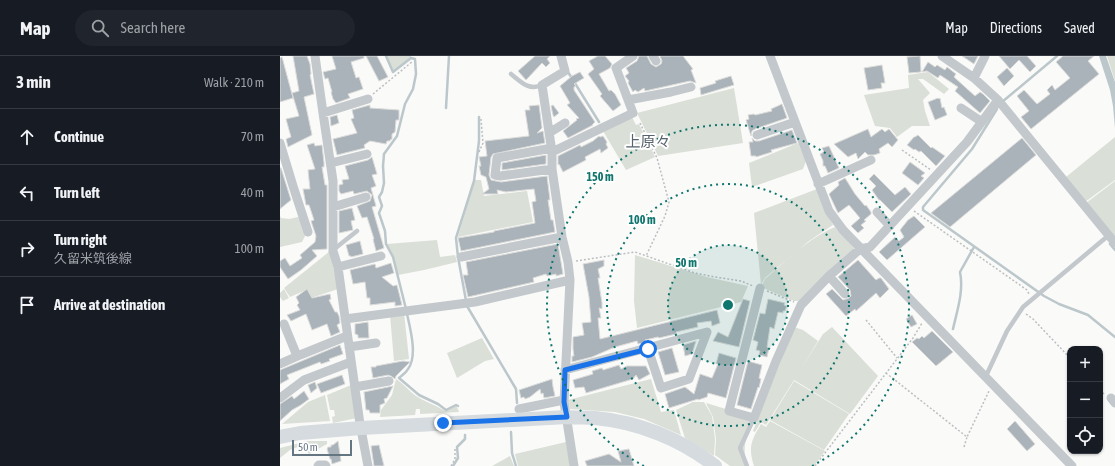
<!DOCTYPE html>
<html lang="en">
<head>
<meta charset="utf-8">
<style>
	:root { --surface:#171b24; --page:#20242c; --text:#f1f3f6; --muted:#9ea1a6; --line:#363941 }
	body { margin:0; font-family:"Asap Condensed","Noto Sans JP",sans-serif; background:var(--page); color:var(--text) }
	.controls { position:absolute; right:12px; bottom:12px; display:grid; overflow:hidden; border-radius:8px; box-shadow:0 1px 3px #0004 }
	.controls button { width:36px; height:36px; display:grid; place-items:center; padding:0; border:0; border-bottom:1px solid var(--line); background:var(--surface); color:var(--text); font:20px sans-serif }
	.scale { position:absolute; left:12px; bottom:10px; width:60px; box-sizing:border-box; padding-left:4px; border:2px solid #657683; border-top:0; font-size:11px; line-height:14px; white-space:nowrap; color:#657683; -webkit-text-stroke:3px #fff; paint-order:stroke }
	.stop { position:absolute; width:12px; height:12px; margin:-9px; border:3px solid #1a73e8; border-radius:50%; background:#fff }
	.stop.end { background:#1a73e8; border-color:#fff; box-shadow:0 1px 4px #0008 }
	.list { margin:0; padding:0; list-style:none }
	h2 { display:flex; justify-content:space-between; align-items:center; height:52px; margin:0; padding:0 16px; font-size:17px }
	h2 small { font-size:13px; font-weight:400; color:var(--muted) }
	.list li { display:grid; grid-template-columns:26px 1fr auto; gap:12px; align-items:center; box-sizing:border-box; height:56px; padding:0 16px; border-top:1px solid var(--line) }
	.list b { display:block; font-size:15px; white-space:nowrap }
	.list p { margin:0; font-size:13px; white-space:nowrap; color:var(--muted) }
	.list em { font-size:13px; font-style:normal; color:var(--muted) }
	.icon { flex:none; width:22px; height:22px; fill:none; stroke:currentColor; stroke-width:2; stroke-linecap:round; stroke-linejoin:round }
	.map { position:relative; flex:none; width:835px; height:410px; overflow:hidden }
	header { display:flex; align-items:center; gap:24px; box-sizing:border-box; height:56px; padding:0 20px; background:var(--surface); border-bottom:1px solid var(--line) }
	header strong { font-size:19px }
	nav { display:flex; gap:22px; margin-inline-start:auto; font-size:14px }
	.search { width:280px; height:36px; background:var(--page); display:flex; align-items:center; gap:10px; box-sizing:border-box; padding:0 14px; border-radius:22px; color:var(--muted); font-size:15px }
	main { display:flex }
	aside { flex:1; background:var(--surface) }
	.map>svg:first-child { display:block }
	.green { fill:#dadfd7 }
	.water { fill:#bbc7cb }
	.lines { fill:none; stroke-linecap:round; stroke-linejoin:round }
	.stream { stroke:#bbc7cb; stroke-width:2.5 }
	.building { fill:#aab3b9; stroke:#dcdcda }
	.path { stroke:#bbbfc2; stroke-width:1.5; stroke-dasharray:2 2; stroke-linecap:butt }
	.service { stroke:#c3c8cc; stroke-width:4.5 }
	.minor { stroke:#c3c8cc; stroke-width:9 }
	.primary { stroke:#d6dbdf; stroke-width:14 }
	.route { stroke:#1a73e8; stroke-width:5 }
	.ring { fill:none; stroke:#0f766e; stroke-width:2; stroke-dasharray:2 4 }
	.labels { text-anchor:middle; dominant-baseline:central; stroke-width:4; stroke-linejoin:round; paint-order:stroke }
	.neighbourhood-label { font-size:15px; fill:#57646e; stroke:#fff }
	.centre { fill:#0f766e; stroke:#fff; stroke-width:2 }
	.ring-label { font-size:12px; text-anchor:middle; font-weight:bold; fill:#0f766e; stroke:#fff; stroke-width:4; stroke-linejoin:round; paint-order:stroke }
</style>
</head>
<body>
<header>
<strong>Map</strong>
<div class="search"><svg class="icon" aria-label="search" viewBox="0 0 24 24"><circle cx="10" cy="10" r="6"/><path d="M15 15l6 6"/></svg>Search here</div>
<nav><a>Map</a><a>Directions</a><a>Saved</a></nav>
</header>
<main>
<aside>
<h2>3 min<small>Walk · 210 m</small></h2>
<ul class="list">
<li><svg class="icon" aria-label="ahead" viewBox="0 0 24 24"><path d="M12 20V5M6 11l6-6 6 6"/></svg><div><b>Continue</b></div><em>70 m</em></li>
<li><svg class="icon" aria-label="left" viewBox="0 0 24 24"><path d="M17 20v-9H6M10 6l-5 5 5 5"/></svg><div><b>Turn left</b></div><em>40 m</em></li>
<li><svg class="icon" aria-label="right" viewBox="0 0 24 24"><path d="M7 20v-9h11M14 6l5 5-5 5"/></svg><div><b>Turn right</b><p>久留米筑後線</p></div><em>100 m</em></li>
<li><svg class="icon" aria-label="arrive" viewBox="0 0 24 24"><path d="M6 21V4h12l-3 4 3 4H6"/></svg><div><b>Arrive at destination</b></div></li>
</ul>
</aside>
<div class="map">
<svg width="835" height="410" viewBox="0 0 835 410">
	<rect width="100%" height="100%" fill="#fafaf8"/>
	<path class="green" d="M107 0H131V1L113 15Z
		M827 0H835V25Z
		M648 16 669 33 664 38 643 23H638L650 37 643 44 645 55 650 70H632L617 81 610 72 595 70 584 39 629 32 628 19Z
		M454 32 463 87 378 100 357 57Z
		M352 61 356 69 359 68 375 101 346 114 323 75Z
		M835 81V124L805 146 786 121Z
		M518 87 526 105 523 113 472 131 469 107Z
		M195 124H201L204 140 247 135 253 166 178 181Z
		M835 125V183L806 147Z
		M537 133 545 154 553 169 529 185 485 222 481 229 474 157Z
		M0 160 1 162 9 163 18 161 21 163 26 178 22 186 0 191Z
		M555 171 575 193 521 245H514L481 231 485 223C506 205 530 181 555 171Z
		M157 184 160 201 175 199 177 206 144 214 118 219 114 202 107 188Z
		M50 195 58 233 31 242 26 234 10 241 4 232Z
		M355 199 427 221 468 230 461 246 357 272 354 245Z
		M4 233 9 242 3 245 0 241V237Z
		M124 257 129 303 114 305 110 259Z
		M514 271 523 274 538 285 521 313 543 278 552 271 598 320 570 358 514 324 486 369 481 366 475 376 473 375Z
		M202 282 214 303 205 305 177 322 167 297Z
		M116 323C124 328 129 335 136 340 145 346 156 349 165 355L176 350 177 351 179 356 140 358V353H136L135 359 100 361 101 354 112 339Z
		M371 323 381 356 394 354 401 379 364 363 335 356 290 353 288 344Z
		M514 325 569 358 544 394 490 364Z
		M71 329 77 362 53 367 52 361 55 360 54 354H50L47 339Z
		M45 339 50 365 2 368 28 346Z
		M413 346H424L432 360 435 383 434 400 405 382 396 354Z
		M426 347 446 353 471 365C466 384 462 390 467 410H450L435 399 436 383 433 361Z
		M490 365 545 395 534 410H474C468 391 471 385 481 368L486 371Z
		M28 385H47V388L29 398 23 389 10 394 0 402V392Z
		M286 386 290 410H238L235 398Z
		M230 400 234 410H212Z"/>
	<path class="water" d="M819 0H826L835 26V72L833 50 830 34Z"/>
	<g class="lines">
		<path class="stream" d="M106 0 113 16 131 2 135 3 136 18 133 33 125 48 117 80 104 98 103 110 104 127 102 136 99 141 102 150 99 157 105 175 106 188 113 201 126 253
			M288 16 319 66
			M722 46 777 0
			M166 52 169 0
			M717 53 692 93 643 151V154L764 240 779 248 808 259 835 281
			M199 61V85L194 125 176 182 178 201 187 250 236 333 237 347
			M830 188 835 194
			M127 258C130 272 138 300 128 313 126 317 122 319 119 322L139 339 158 348 166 354 176 349 178 350
			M673 273C677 255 684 235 680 216L694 191
			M231 376 232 397 236 410
			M173 410 178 402 177 391 185 383V379"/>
	</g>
	<path class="building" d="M13 0H27L30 8 31 18 30 19 34 38 24 41 32 79 8 91 6 83 11 81 6 63 19 60 12 37 19 35Z
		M52 0H84V2L71 6 76 22 79 21 83 33 68 38 70 42 56 47 53 43 51 36H52L48 22 45 23 43 16 56 13Z
		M86 0H97L108 21 99 25Z
		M255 0H270L267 3 270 7 266 11 262 7 246 24 238 15Z
		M318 0H325L332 8 330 12 319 18 329 35 331 34 335 38 341 49 333 55 320 40 322 38 308 18 314 13 309 5Z
		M359 0H367L371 8 376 11 381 8 382 5 380 0H403L413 13 411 14 416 27 410 25 365 35 364 32 358 36 355 34 353 36 348 27 349 25 345 20 349 17 346 12 357 5Z
		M640 0 641 16 629 17 627 1Z
		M682 0H698L694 8Z
		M719 0H747L756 10 750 16 739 4 730 13Z
		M783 0H814L808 5 819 18 751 73 741 61 749 55 737 40 744 34 757 48 770 38 767 34 772 29 775 34 790 22 776 6Z
		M2 1 13 42 0 46V2Z
		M648 6 655 11 657 9 665 14 667 11 676 18 674 21 695 40 700 36 703 38 710 45 700 57 675 35 678 31 660 19 658 22 647 15 642 16Z
		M602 9 605 27H601L602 32 588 34 584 12Z
		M727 12 734 20 724 30 717 21Z
		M300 16 304 22 294 28 296 30 294 31V34L315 66 312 69H313L288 82 283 75 297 64 296 63 299 62 287 49 290 47 280 30 292 20Z
		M451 20 454 29 421 39 420 32 436 27 435 25Z
		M658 42 659 43 660 42 662 52 664 51 667 59 655 64 648 46Z
		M502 48 507 62 475 73 472 75 471 80 466 64 469 63 468 59 474 58 475 59 492 55 491 53Z
		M90 49V52L119 54V64H116L115 76 112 78V83L110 84V85H107L106 88 90 85 84 89 85 92 57 99 53 83 77 77 71 63 74 62 72 54Z
		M259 49 262 72 257 77 263 75 265 87 213 98 211 101 209 119 211 124 221 126 267 120 270 144H268L271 164H273L275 176 181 195 178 182 214 176V175L255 167 252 146 256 145 254 133 226 136 217 134 218 138H202L209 133 206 121 201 119 199 110H201L199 101 207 100 205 85 249 80 245 54H250L249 50Z
		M273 49 279 57 274 61 273 59 271 50Z
		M57 59 59 67 51 70 50 61Z
		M588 73 591 81 602 73 605 76 609 73 618 84 612 91 608 87 599 93 600 97 594 99H588L585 96 578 103 576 97 568 101 554 88Z
		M512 74 517 87 491 94 492 96 476 101V100H471L469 86H473L472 82 475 85H479Z
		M638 79 651 92 652 91 665 100 656 110 641 95 639 96 635 93 634 94 627 89 634 81H635Z
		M319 80 320 81 323 80 327 86 326 88 328 92 321 97 320 93 305 101 306 104 283 116 279 108 278 109V100L300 89 301 91 313 85Z
		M742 82 756 99 670 171 651 157Z
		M34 87 35 90 42 89 44 107V111H42L45 129H47V193L32 194 37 200 21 214 8 223 0 211V205L5 202 10 210 22 202 20 199 35 186 36 180 31 165 34 164 29 149H26L23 133H30L28 114 35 113 27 89Z
		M549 90 559 112 548 117 545 110H543V105L540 98 544 96 542 92Z
		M266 99V108L222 114V107Z
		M92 101 97 118 92 119 96 130 91 132 96 150 92 151 104 192 96 195 93 183H94L87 161 82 162 77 150 90 145 92 139 87 135 74 138 73 135 61 138 59 135V129L63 128 62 124 69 123 65 110 88 104Z
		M630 106 645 117 641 120 644 122 638 129 622 117Z
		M0 112H1L11 144 0 153Z
		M594 118 615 139 625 131 631 138 612 156 600 144H599L592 134 596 130 589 123Z
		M565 122 575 138 585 150 586 149 591 156V158L584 164 586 165 581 169 584 172 578 177 571 170 580 162 569 149 558 157 549 138 559 129 558 126Z
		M72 152 75 164 71 165 73 174 59 177V155Z
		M634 160 645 171 607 204 599 196 615 181 619 185 624 181 620 174 628 164Z
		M80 185 83 198 71 201V200H69L66 189Z
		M278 188 283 218 276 220V218L267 220 266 218 253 222 254 226 188 241 183 219H188L186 206Z
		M324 204V210L318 213 320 222H318L322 247V253L319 252 321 262H318L320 283 437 254 440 267 432 270 431 265 417 267 418 271 396 276V278L379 282 378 281 365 284 366 286 358 288 357 285 335 291 312 301 292 306V300H294L293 293V281L304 279 302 267 311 266 309 241 303 208Z
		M578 204 596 224 599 222H601L609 233 600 242 596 237 576 255 575 253 566 260 546 238 552 233 563 244 569 242 571 240 570 234 558 221Z
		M111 207 114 217 102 221 113 230 117 229 122 249 115 250V246L90 249V242H87L85 226 73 228 70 214 95 208 96 212Z
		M27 233 32 242 50 238 51 243 49 244 55 256H57L59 260 60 267 57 269 60 276 51 280 47 268 32 274 26 258 11 265 7 259 20 254 17 249 19 247 16 241Z
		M463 243 470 245 459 291 433 285 438 276 448 281Z
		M488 243 505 247 504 249 507 250 505 255H503V257L498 256 494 273 490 271 487 291 489 292 487 301 479 299 480 295 476 294 478 286 473 284 480 257 485 258Z
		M632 259 637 268 631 271 626 263Z
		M88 266 89 282H78V279L75 278V268Z
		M652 275 673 296 656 310 632 286 637 282 639 283 642 280 644 282Z
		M416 285 412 298 405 300 403 289Z
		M60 289 63 298 49 303 50 305 41 308 40 306 7 319 9 323 0 328V314Z
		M392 292 399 316 385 319 378 296Z
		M439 297 456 302 446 342 428 337 427 341 418 344V343L389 352 385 338 405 331 414 338 420 318 432 322 438 308H436Z
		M123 305 130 306 116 320 115 323 111 320 108 319 93 322 91 311H96V310Z
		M468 305 482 309 479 322 481 323 479 332 478 331 471 353 457 349Z
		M339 309 341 313 347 310H366L370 318 359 324 356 319 353 323 306 337 304 331 295 332 293 324 313 318 312 315 322 312 323 314Z
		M62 319 65 328 41 337 37 328Z
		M272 323 273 331 275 340 264 342 263 337 261 338 260 333 250 341 245 343 244 341 241 342 239 334Z
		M35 326 37 332 31 337 28 329Z
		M113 330 107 342 104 343 105 347 100 349V357H90L89 354H86L84 336Z
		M24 335 29 343 21 349 12 354 0 365V348L12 340 14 343Z
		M735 365 755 388 747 395 727 373Z
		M58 385 61 405 52 408 51 403H50L47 393 48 391H51V389H53Z
		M99 389 104 410H94L91 390Z
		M349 393 354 410H307L305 405 329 398 341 406 338 395Z"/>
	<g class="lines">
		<path class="path" d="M93 38 133 5
			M360 67 377 102 389 146 385 160 366 200
			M622 94 651 114
			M199 96 203 87 201 63
			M634 155 747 234 749 238
			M296 205 355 196 415 217 435 221 461 225 473 230
			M487 235 514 246
			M746 258 753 263 790 302
			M586 264 617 302
			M606 317 687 381 709 335
			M820 334 824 338
			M684 391 687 381
			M171 410 175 403V393
			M535 410 633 282 642 267"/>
		<path class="service" d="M231 18C241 26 249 35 262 29
			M53 194 77 175
			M706 320 727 275 743 251 829 179
			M467 410 460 392 474 362"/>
		<path class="minor" d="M35 0 43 57 53 125V195L58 211 80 368 88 410
			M281 0 285 15 262 29 272 96V113L282 181 288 206 290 224 284 346 294 410
			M373 0 376 5
			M490 0 549 155 563 174 792 410
			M662 0 694 22 718 44 835 187
			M694 22 705 0
			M348 44 391 36 411 31
			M681 52 702 66
			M43 57 88 43
			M269 77 285 67
			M477 79 515 66
			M0 87 13 130 28 176
			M272 92 217 102 215 119 220 120 272 113
			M272 96 353 57 336 12 353 0
			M51 107 87 98
			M538 128 591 104
			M53 151 86 141
			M597 156 610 170
			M181 201 282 181
			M58 211 101 200
			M549 220 565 238
			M480 232 449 355 474 362 496 305 521 249 549 220 580 193 590 191 687 86 718 44
			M65 263 195 246 290 224
			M4 268 17 300
			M69 291 96 287
			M0 308 20 299 67 280
			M285 314 427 276 409 323 381 332 368 293
			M75 331 109 325
			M0 342 24 324 71 306
			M831 342 835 347
			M239 353 284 344
			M38 410 39 409H45L46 410"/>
		<path class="primary" d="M0 381 20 377 81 372 287 361C296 362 305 361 315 362 358 366 401 383 435 410"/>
	</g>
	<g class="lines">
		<path class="route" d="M163 367 287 361 284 346 285 314 368 293"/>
	</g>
	<circle cx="448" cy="249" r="60" fill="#0f766e" fill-opacity=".12"/>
	<g class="ring">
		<circle cx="448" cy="249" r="60"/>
		<circle cx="448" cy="249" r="121"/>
		<path d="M364 410A181 181 0 1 1 532 410"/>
	</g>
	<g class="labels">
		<g class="neighbourhood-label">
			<text x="368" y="85">上原々</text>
		</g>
	</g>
	<circle cx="448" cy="249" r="6" class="centre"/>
	<g class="ring-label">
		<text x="320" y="125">150 m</text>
		<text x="362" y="168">100 m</text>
		<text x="406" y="211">50 m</text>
	</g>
</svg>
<div class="controls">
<button>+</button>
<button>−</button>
<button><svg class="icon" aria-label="locate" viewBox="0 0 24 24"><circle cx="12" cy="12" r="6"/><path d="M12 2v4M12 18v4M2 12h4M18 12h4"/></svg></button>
</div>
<div class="scale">50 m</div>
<div class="stop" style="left:368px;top:293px"></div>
<div class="stop end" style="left:163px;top:367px"></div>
</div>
</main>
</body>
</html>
